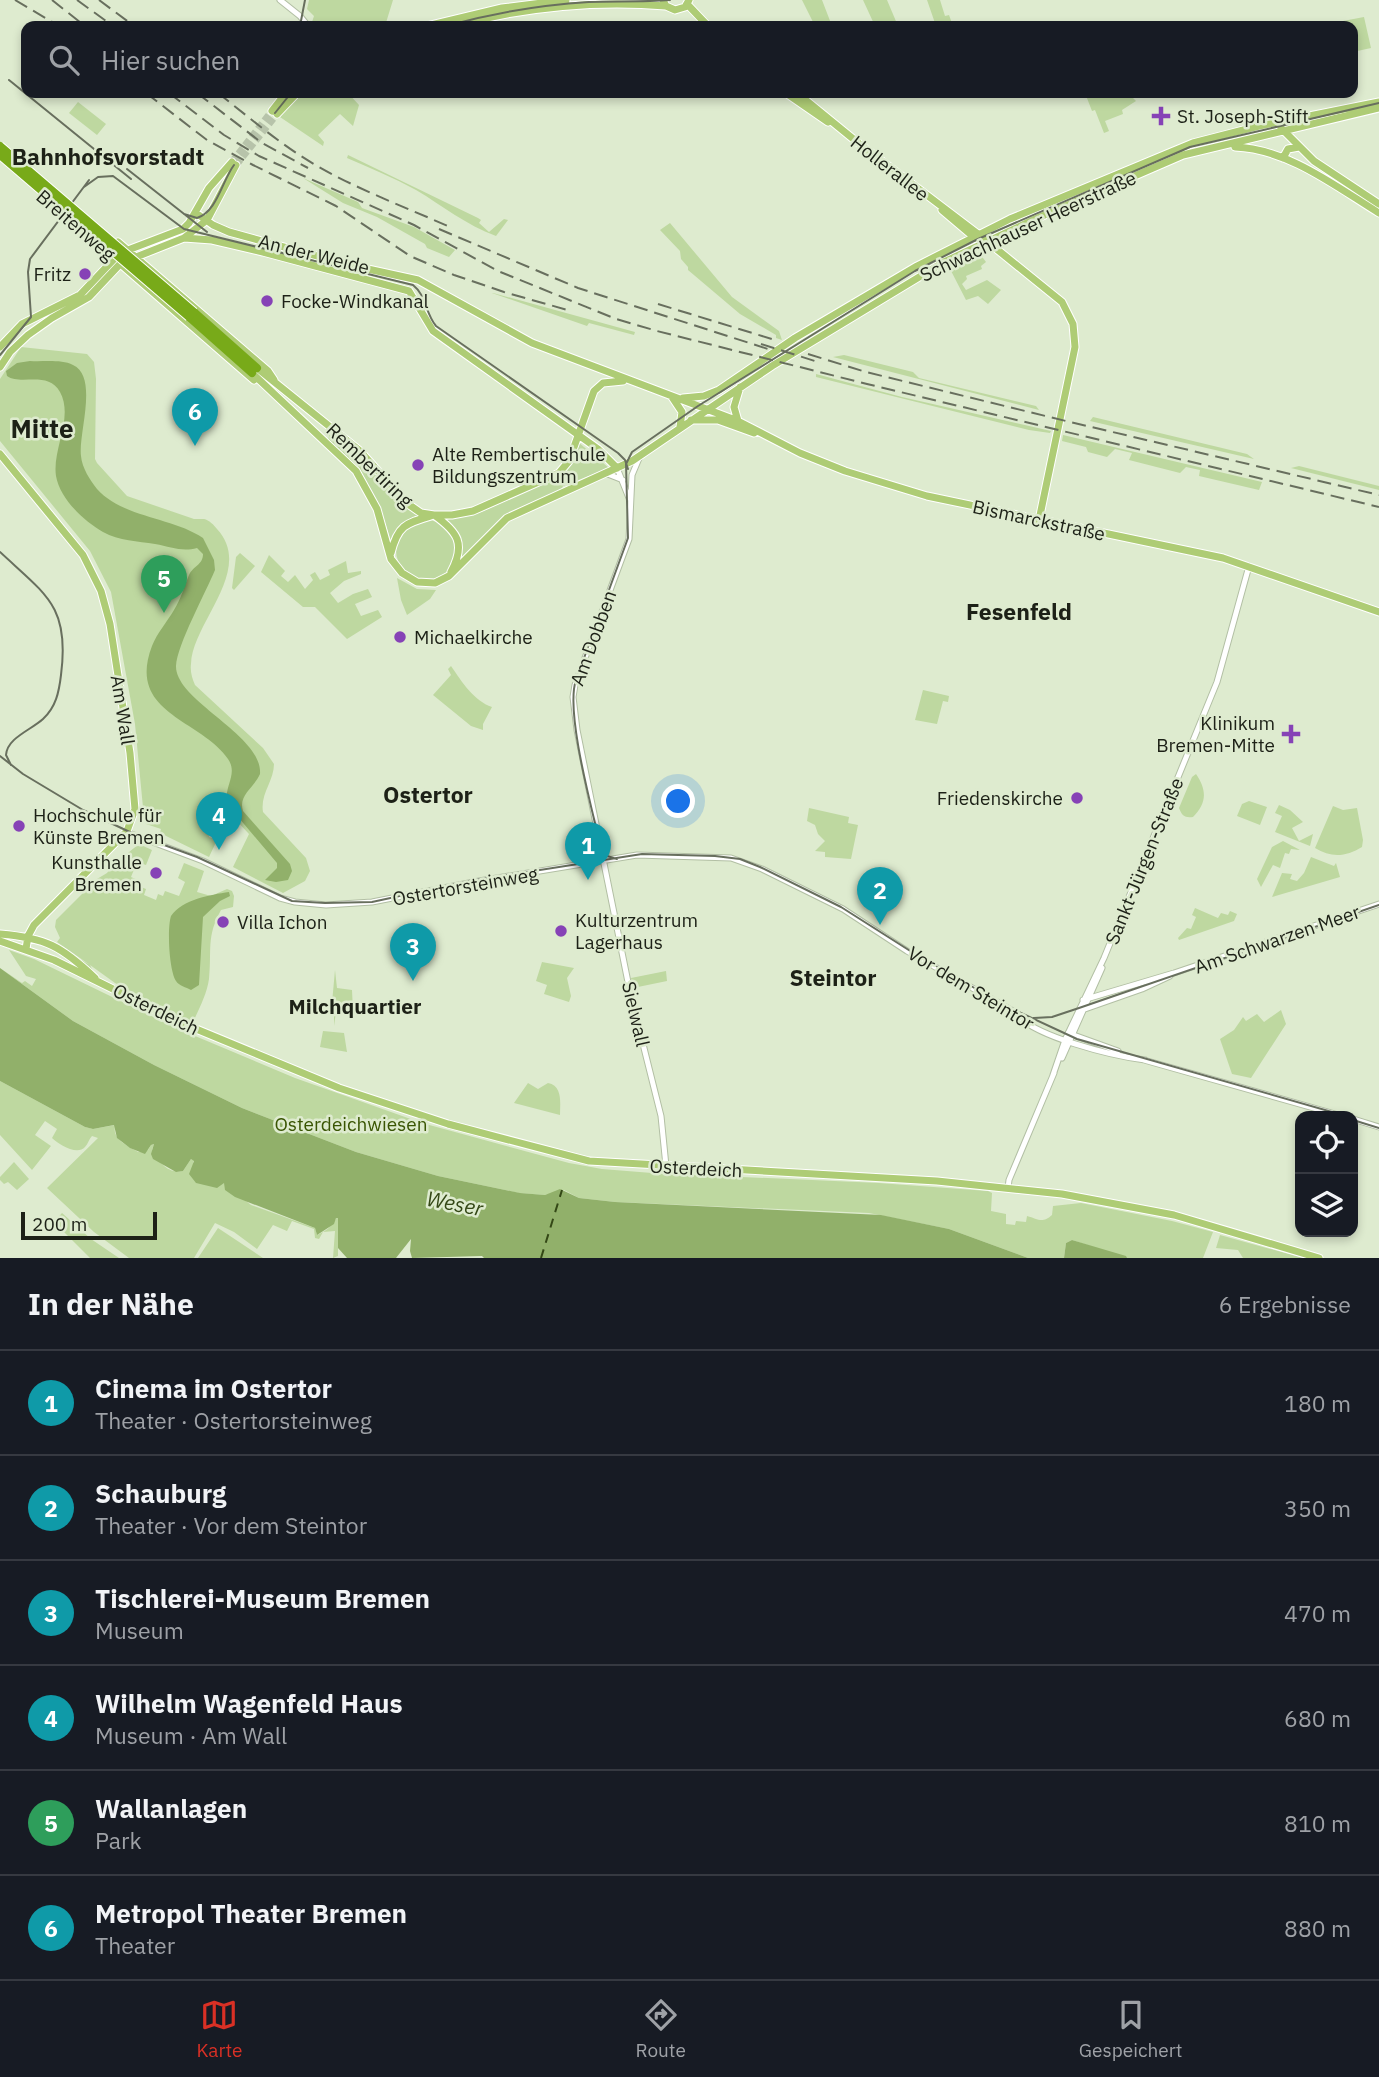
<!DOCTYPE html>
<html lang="de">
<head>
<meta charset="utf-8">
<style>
	:root { --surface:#171b24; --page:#20242c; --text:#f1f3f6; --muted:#9ea1a6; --line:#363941; --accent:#d93025 }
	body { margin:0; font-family:"IBM Plex Sans",sans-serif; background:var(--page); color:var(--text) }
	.controls { position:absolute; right:21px; bottom:21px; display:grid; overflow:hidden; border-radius:14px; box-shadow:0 4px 10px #0003 }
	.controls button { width:63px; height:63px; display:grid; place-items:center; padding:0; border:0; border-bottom:2px solid var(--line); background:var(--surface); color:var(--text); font:35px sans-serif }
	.scale { position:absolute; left:21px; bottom:18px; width:136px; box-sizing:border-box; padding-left:7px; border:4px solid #1d2117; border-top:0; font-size:19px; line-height:24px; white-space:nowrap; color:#1d2117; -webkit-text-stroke:5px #deebcf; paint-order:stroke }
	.you { position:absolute; left:679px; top:802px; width:24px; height:24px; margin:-18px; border:5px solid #fff; border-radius:50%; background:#1a73e8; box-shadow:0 0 0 10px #1a73e833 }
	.badge { display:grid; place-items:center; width:46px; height:46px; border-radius:50%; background:var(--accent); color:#fff; font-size:23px; font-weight:700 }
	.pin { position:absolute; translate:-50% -58px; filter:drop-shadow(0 2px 4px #0008) }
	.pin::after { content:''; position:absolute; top:37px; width:24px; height:21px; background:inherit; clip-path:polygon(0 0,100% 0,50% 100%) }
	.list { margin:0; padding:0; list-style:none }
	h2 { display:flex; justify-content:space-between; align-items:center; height:91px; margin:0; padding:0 28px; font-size:30px }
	h2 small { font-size:23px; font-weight:400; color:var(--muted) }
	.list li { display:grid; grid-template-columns:46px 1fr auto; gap:21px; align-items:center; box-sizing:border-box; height:105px; padding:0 28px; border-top:2px solid var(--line) }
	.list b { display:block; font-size:26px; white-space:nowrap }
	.list p { margin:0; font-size:23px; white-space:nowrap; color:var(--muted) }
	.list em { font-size:23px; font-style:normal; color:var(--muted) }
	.icon { flex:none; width:38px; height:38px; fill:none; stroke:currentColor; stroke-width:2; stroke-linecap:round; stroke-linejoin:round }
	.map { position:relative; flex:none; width:1379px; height:1258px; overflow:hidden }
	.search { position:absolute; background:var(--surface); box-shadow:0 4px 10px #0003; left:21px; right:21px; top:21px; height:77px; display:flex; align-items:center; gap:18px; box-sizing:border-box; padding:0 24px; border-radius:14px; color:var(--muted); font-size:26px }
	.sheet { height:721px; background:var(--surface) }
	nav { display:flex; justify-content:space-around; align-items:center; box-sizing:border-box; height:98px; border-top:2px solid var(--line); background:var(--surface); font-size:19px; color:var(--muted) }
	nav a { display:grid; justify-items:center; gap:4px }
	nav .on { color:var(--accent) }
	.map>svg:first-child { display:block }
	.green { fill:#bed8a0 }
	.water { fill:#91b06a }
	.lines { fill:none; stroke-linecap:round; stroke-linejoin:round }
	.ferry { stroke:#344816; stroke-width:2; stroke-dasharray:9 7; stroke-linecap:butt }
	.major-tunnel { stroke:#b7c3aa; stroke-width:7; stroke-dasharray:7 3.5; stroke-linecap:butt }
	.minor-casing { stroke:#b2bfa4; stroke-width:7 }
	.major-casing { stroke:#fff; stroke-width:9 }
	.highway-casing { stroke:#fff; stroke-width:10 }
	.minor { stroke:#fff; stroke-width:5 }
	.major { stroke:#aecc75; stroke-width:7 }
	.highway { stroke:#78aa19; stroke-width:8 }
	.tram { stroke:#686f5e; stroke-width:2 }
	.rail { stroke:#686f5e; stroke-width:2; stroke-dasharray:14 7; stroke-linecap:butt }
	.highway-bridge-casing { stroke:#fff; stroke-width:10; stroke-linecap:butt }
	.highway-bridge { stroke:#78aa19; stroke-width:8 }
	.poi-dot { fill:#8642b6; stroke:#deebcf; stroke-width:2.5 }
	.labels { text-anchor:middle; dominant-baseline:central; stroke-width:5; stroke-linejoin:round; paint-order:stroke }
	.poi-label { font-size:19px; fill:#1d2117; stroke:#deebcf; text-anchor:start }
	.street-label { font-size:19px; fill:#1d2117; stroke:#deebcf }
	.park-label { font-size:19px; fill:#395503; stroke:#deebcf }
	.neighbourhood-label { font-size:21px; font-weight:bold; fill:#1d2117; stroke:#deebcf }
	.water-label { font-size:21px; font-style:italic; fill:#344816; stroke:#deebcf }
	.quarter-label { font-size:23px; font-weight:bold; fill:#1d2117; stroke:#deebcf }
	.district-label { font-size:26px; font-weight:bold; fill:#1d2117; stroke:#deebcf }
</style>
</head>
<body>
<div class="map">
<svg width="1379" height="1258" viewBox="0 0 1379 1258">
	<rect width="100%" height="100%" fill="#deebcf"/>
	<path class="green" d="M309 0H393L385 26H315L312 22 314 16 307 9Z
		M802 0H822L832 26H815Z
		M863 0H887L898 26H875Z
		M927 0H940L945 16 949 15 953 26H936Z
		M1364 17 1371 48 1353 52V26H1344L1343 21Z
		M305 93H348L359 105 353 126 340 114 318 135 324 142 323 146 280 117 288 105Z
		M1085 93H1128L1136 101 1122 110 1123 114 1105 121 1109 131 1104 133 1095 110 1092 111Z
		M78 102 106 124 97 135 69 113Z
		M348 155 478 218 481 220 479 223 489 232 504 219 508 220 496 236C466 225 443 206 416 190 394 178 370 168 347 158Z
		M303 178 358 202 362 208 414 227 455 250 449 257 427 248 425 244 377 217 343 203Z
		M670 223 732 297 779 331 782 340 776 338V335L740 314 688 270V267L681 259 680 251 660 230Z
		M980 254 986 262 981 266 982 269 966 276 967 279 962 284 966 290 987 280 1001 290 988 304 978 296 966 300 948 265Z
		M492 293H493L635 332 634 335 589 323 587 326Z
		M21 347 87 354 94 362 96 379 95 459 97 463 127 496 194 519C197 519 201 519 204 519 209 520 214 525 217 529 255 570 192 623 191 664 190 671 192 678 195 685L263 748 274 764C274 781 260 794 263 812L306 858 310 871 305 881 283 893 233 867 249 834 218 801H214L207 816 209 837 217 840 209 857 160 833 161 829 146 824 144 818 135 724 111 592 90 551 0 441V379Z
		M844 355 913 372 919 378 1036 406 1039 410 833 357Z
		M816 374 902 397 1051 431 1050 433 1029 430 816 377Z
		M1093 417 1247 454 1254 459 1090 421Z
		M326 430 346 442 420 515C405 519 397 527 391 541 375 491 367 477 328 441L329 436Z
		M1063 435 1262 482 1259 490 1199 476 1200 470 1186 467 1180 473 1129 460 1132 453 1115 449 1107 457 1088 452 1086 447 1062 441Z
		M578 442 609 468 563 486 561 490 505 517 461 562C464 545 460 531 446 520L481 512 561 476 572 461Z
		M1299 466 1379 486V490L1291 468Z
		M396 550a30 30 0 1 1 60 0a30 30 0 1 1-60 0Z
		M240 553 255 566 234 590 232 588 236 557Z
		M269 555 285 571 281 576 288 582 295 575 305 589 313 580 310 575 315 572 320 580 330 575 328 570 346 561 348 573 361 571V574L344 581 330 593 338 603 353 594 368 589 372 597 355 604 361 616 378 610 382 617 347 639 315 607H303L261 572Z
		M397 578 417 589 436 590 430 599 407 615 401 600Z
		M451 666C462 682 474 701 492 707L483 724V730L471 726 433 695 451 675 448 669Z
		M923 690 949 696 948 702 943 701 937 724 915 720Z
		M1196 774C1207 790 1207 803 1193 817 1185 818 1182 816 1179 808L1192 777Z
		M1249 801 1267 807 1260 825 1237 816 1242 804Z
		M1279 805 1290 810 1303 822 1292 828 1299 841 1313 834 1310 846 1275 832 1282 816 1275 813Z
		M1333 806 1343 810 1357 808 1363 840 1362 847C1346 857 1331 858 1315 848Z
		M809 808 849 817 848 823 858 825 851 859 825 857V852L815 851 825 841 818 834 815 825 807 821Z
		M1283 841 1300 850 1291 849 1289 854 1285 853 1280 868 1273 865 1261 887 1257 879 1272 847Z
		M139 844 152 850 146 865 137 862 131 877 142 882 141 887 146 889 144 895 156 900 158 894 163 896 165 891 179 896 185 882 178 878 184 863 204 871 197 892 211 896 227 889 232 891 234 896 233 907 221 910C206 937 212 950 209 979 207 993 200 1007 194 1020L196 1026 115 983 90 965 93 971 51 942 90 965 57 942 60 938 55 927 56 920 97 879 107 873 113 865Z
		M1311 857 1334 866 1336 863 1340 877 1272 897 1282 873 1292 874 1290 879 1297 881 1304 873Z
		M1195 908 1218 918 1221 913 1228 915 1230 911 1237 914 1234 921 1179 940 1178 938 1187 928 1191 929 1196 917 1192 915Z
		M9 950 34 959 176 1028 295 1078 422 1123 569 1163 602 1169 652 1173 879 1183 988 1191 992 1193 991 1211 1006 1214V1224L1015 1225 1016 1221 1026 1222 1027 1216C1038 1219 1042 1224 1052 1215L1053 1206 1081 1203 1172 1221 1213 1232 1203 1258H1127L1072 1240 1066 1243 1064 1258H1028L949 1229 869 1213 615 1202 579 1198 564 1190 545 1195 519 1193 438 1176 356 1152 242 1108 154 1065 73 1021 0 968 22 983 25 981 32 986 36 979 26 976Z
		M542 962 574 968 567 978 571 996 569 1002 544 994 547 985 536 981Z
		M335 970 337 988 352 990 353 1011 336 1012 334 1026V1015L331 1014Z
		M666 971 667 981 633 988 631 978Z
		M1281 1010 1286 1024 1251 1078 1232 1074 1220 1039 1234 1030 1243 1017 1246 1021 1257 1014 1264 1022Z
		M323 1031 344 1033 347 1052 320 1047Z
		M0 1081 85 1127 93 1129 115 1125C112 1140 127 1145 138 1152L148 1150 151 1145 154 1144 152 1150C160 1162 167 1174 183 1171L191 1159 194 1160 193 1163 224 1183 251 1205 315 1228 317 1235C324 1232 333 1226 336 1218H338V1256L333 1258 335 1231 323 1232 319 1239 315 1238 314 1229 292 1221 287 1231 273 1225 257 1249 234 1232 215 1223 194 1258H129L94 1232 47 1188 98 1138 92 1136C89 1139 88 1144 85 1147 77 1156 58 1144 52 1138L57 1129 45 1121 35 1135 51 1146 32 1170 0 1135Z
		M528 1083 538 1089 548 1083C563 1086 560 1103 560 1115L514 1103Z
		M14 1162 29 1179 17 1190 8 1182 4 1184 0 1180V1177Z
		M62 1213 91 1239 119 1258H90L54 1222Z
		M218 1228 263 1258H198Z
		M1220 1235 1303 1258H1243L1238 1250 1216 1248Z"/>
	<path class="water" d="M30 361C43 362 61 359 73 365 99 377 78 434 81 456 82 468 90 480 97 489 123 518 172 517 203 538L214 560 215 570C206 592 177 645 176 666 175 701 263 735 260 774 254 788 238 795 243 811L290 864 292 871 288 880 276 882 265 880 277 868V863L228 805C222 788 239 775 228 759 201 719 126 714 152 646 157 633 167 622 174 610 181 599 184 587 189 575 193 566 203 565 203 554L197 548C182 552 171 547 155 544 138 541 119 541 103 532 84 521 60 499 56 476 52 449 74 418 60 392 48 370 21 386 7 376L6 371 17 363Z
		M229 892 230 896 220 901 203 917 199 985 191 990C186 987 179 986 176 981 169 970 167 928 171 916 183 899 210 895 229 892Z
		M0 968 73 1021 154 1065 242 1108 356 1152 438 1176 520 1193 545 1195 560 1189 579 1198 615 1202 881 1215 949 1229 1028 1258H484L482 1256 412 1258 410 1251 411 1239 396 1258H347L338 1248V1218H336L334 1224 317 1235 315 1228 235 1197 225 1190 224 1183 217 1188 196 1183 189 1174 194 1161 191 1159 183 1171 176 1172 153 1159 151 1154 154 1144 151 1145 145 1154 130 1148 117 1138 114 1125 93 1129 85 1127 0 1081Z
		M1072 1240 1126 1256 1127 1258H1064L1066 1243Z"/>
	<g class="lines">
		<path class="ferry" d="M541 1258 562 1190"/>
		<path class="major-tunnel" d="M232 162 272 111
			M236 165 277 114"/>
		<g class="minor-casing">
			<path id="minor" d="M280 0 300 16 308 26
				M640 456 632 475 629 539 575 685 573 697 577 730 630 992 661 1116 666 1166
				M617 468 629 498
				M605 473 623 480
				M126 832 203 861 280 898 295 902 326 905 372 902 479 881 637 855 731 858 762 869 843 909 907 951 1013 1011C1032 1037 1114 1056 1145 1060
				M1083 1000 1174 973 1379 904
				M1085 1009 1142 989 1170 976
				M1068 1033 1118 1051
				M1062 1058 1102 968
				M1144 1060 1342 1116
				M1053 1075 1065 1040 1104 958 1217 682 1249 566
				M1353 1119 1379 1127
				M1008 1188 1009 1180 1054 1073"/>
		</g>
		<g class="major-casing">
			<path id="major" d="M663 0 666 6 675 10 685 7 689 0
				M687 4 708 26
				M427 26 502 8 566 0
				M453 26C521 8 595 0 666 6
				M786 93 828 122
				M797 93 857 142 978 234 1062 302 1073 324 1075 347 1039 520
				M272 111 286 93
				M277 114 297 93
				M1281 128 1314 161 1379 204
				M1235 147C1288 149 1335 186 1379 213
				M1283 158 1288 149 1299 147
				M942 210 975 238
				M196 213 213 225 229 232 354 266 418 280 532 343 738 421 800 453 845 471 927 496 1223 558 1379 612
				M184 238 212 240 263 252 409 291 433 331 598 449 617 468
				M118 242 268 371 274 380
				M123 266 254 380
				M0 347 22 324 80 295 115 258 128 250 183 229 189 223 209 188 232 162
				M0 367 10 352 28 335 52 318 89 297 121 263 184 238 207 220 236 165
				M257 368 360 451 408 504 421 513 434 515H452L473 511 559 473 569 461 594 391 603 383 623 381
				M252 373 356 471 377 509 391 559 402 573 417 582 435 583 449 576 507 518 632 461 772 366 944 262 1033 220 1183 155 1379 108
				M672 397 682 412 680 427
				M683 398 704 396 719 390 795 338 917 266 1010 219 1193 143 1259 126 1379 102
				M691 420H718L754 433
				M738 421 734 407 740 387
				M0 454 83 555 101 591 110 624 130 753 135 809 127 831 34 925 28 936 26 949
				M391 553C398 524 407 523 434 515 458 532 466 544 451 572
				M0 934C46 938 61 946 95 978
				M0 941 54 960 184 1024 339 1088 448 1124 589 1161 937 1181 1062 1194 1174 1215 1319 1258"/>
		</g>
		<g class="highway-casing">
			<path id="highway" d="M194 312 257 368
				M189 317 252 373"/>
		</g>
		<use href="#minor" class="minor"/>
		<use href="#major" class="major"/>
		<use href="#highway" class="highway"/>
		<path class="tram" d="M300 26 305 0
			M446 26C493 13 540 5 589 2 616 1 643 2 670 0
			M9 80 131 179
			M275 113 291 93
			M127 169 207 232
			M84 187 98 177 113 176 184 229 413 285C427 296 425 313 436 326L618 453 625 460 628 469
			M184 214 197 218C217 212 222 181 234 165
			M0 355 31 317 28 272 30 259 89 180
			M0 552C46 595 70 606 61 675 59 692 56 707 43 719 31 730 7 738 6 755L11 765
			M0 756 23 774 83 810 134 834 197 857 292 901 325 903 372 902 469 881 642 854 715 856 740 859 760 867 841 907 915 954 1006 1006 1077 1039 1346 1116
			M617 859 607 856 600 844C592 809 565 711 576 680L628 538 626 464 632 452 698 406 915 271 978 239 1190 147 1379 103
			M1034 1018 1052 1017 1079 1008 1379 905
			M1353 1120 1379 1128"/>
		<path class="rail" d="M15 0 59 26
			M52 0 85 26
			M77 0 113 26
			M99 0 134 26
			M146 93 207 140 253 165 336 206 410 256 454 275 504 292 571 311
			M169 93 224 135 259 156 414 225 498 271 616 319 657 331 867 384 1379 507
			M197 93 262 143 308 168
			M218 93C250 118 282 146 319 167 361 191 408 208 452 228
			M439 229 578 288 768 349
			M658 304 775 340
			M761 344 818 362
			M808 354 866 372 1066 421 1379 495"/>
		<g class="highway-bridge-casing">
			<path id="highway-bridge" d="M0 146 194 312
				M0 155 189 317"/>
		</g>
		<use href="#highway-bridge" class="highway-bridge"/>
	</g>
	<g class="poi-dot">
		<path d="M1157.5 105.5h7v7h7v7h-7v7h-7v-7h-7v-7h7z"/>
		<circle cx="85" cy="274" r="7"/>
		<circle cx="267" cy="301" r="7"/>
		<circle cx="418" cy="465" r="7"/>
		<circle cx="400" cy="637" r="7"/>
		<path d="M1287.5 723.5h7v7h7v7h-7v7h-7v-7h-7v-7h7z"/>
		<circle cx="1077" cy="798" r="7"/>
		<circle cx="19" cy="826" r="7"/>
		<circle cx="156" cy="873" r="7"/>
		<circle cx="223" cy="922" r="7"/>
		<circle cx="561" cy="931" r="7"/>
	</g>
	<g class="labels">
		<g class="poi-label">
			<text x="1177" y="116">St. Joseph-Stift</text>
			<text x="71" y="274" text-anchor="end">Fritz</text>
			<text x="281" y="301">Focke-Windkanal</text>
			<text x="432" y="454">Alte Rembertischule<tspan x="432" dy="22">Bildungszentrum</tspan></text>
			<text x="414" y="637">Michaelkirche</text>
			<text x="1275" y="723" text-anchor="end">Klinikum<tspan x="1275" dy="22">Bremen-Mitte</tspan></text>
			<text x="1063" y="798" text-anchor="end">Friedenskirche</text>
			<text x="33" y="815">Hochschule für<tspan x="33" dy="22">Künste Bremen</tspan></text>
			<text x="142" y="862" text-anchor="end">Kunsthalle<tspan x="142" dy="22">Bremen</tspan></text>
			<text x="575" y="920">Kulturzentrum<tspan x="575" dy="22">Lagerhaus</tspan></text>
			<text x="237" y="922">Villa Ichon</text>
		</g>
		<g class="street-label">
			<text transform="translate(890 168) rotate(38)">Hollerallee</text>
			<text transform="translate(76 225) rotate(41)">Breitenweg</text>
			<text transform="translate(1028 226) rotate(-25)">Schwachhauser Heerstraße</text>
			<text transform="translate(314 254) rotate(14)">An der Weide</text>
			<text transform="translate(370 465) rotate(44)">Rembertiring</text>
			<text transform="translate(1039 520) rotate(12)">Bismarckstraße</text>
			<text transform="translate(593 638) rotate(-70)">Am Dobben</text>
			<text transform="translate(123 710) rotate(81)">Am Wall</text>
			<text transform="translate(1144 861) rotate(-68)">Sankt-Jürgen-Straße</text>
			<text transform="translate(465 886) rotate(-10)">Ostertorsteinweg</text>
			<text transform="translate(1277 939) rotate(-19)">Am Schwarzen Meer</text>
			<text transform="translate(971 988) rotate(31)">Vor dem Steintor</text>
			<text transform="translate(156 1009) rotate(26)">Osterdeich</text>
			<text transform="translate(636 1014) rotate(77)">Sielwall</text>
			<text transform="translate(696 1168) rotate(3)">Osterdeich</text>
		</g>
		<g class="park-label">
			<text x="351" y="1124">Osterdeichwiesen</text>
		</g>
		<g class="neighbourhood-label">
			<text x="355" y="1006">Milchquartier</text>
		</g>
		<g class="water-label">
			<text transform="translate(455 1203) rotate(11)">Weser</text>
		</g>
		<g class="quarter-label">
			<text x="108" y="156">Bahnhofsvorstadt</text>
			<text x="1019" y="611">Fesenfeld</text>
			<text x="428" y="794">Ostertor</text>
			<text x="833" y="977">Steintor</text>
		</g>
		<g class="district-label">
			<text x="42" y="428">Mitte</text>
		</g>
	</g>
</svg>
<div class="controls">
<button><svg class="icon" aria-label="locate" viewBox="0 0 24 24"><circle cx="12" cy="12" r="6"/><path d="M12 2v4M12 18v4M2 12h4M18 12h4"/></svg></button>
<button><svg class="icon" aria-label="layers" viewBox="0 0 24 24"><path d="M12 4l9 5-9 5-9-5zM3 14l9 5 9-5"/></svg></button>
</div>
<div class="scale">200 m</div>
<div class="you"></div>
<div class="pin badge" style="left:588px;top:880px;background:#0f9aa8">1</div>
<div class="pin badge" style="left:880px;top:925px;background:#0f9aa8">2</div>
<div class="pin badge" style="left:413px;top:981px;background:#0f9aa8">3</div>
<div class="pin badge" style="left:219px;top:850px;background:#0f9aa8">4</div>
<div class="pin badge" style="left:164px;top:613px;background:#2e9e5b">5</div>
<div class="pin badge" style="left:195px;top:446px;background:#0f9aa8">6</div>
<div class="search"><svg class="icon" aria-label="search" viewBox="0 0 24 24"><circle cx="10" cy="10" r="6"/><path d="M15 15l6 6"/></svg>Hier suchen</div>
</div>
<section class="sheet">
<h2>In der Nähe<small>6 Ergebnisse</small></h2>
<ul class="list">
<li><span class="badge" style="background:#0f9aa8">1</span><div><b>Cinema im Ostertor</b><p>Theater · Ostertorsteinweg</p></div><em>180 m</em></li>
<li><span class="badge" style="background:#0f9aa8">2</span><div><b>Schauburg</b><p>Theater · Vor dem Steintor</p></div><em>350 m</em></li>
<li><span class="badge" style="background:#0f9aa8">3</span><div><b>Tischlerei-Museum Bremen</b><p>Museum</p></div><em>470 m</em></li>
<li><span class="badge" style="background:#0f9aa8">4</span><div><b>Wilhelm Wagenfeld Haus</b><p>Museum · Am Wall</p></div><em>680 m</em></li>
<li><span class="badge" style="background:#2e9e5b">5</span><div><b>Wallanlagen</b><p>Park</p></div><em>810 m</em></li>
<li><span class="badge" style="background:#0f9aa8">6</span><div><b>Metropol Theater Bremen</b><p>Theater</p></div><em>880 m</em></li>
</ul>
</section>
<nav>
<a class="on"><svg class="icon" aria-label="map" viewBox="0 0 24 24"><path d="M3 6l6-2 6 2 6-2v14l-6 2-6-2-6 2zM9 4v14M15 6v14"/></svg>Karte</a>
<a><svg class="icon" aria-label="directions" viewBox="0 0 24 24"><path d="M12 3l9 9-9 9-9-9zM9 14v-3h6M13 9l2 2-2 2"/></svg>Route</a>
<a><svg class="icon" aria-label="saved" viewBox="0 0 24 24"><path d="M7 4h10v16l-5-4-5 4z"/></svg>Gespeichert</a>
</nav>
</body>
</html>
